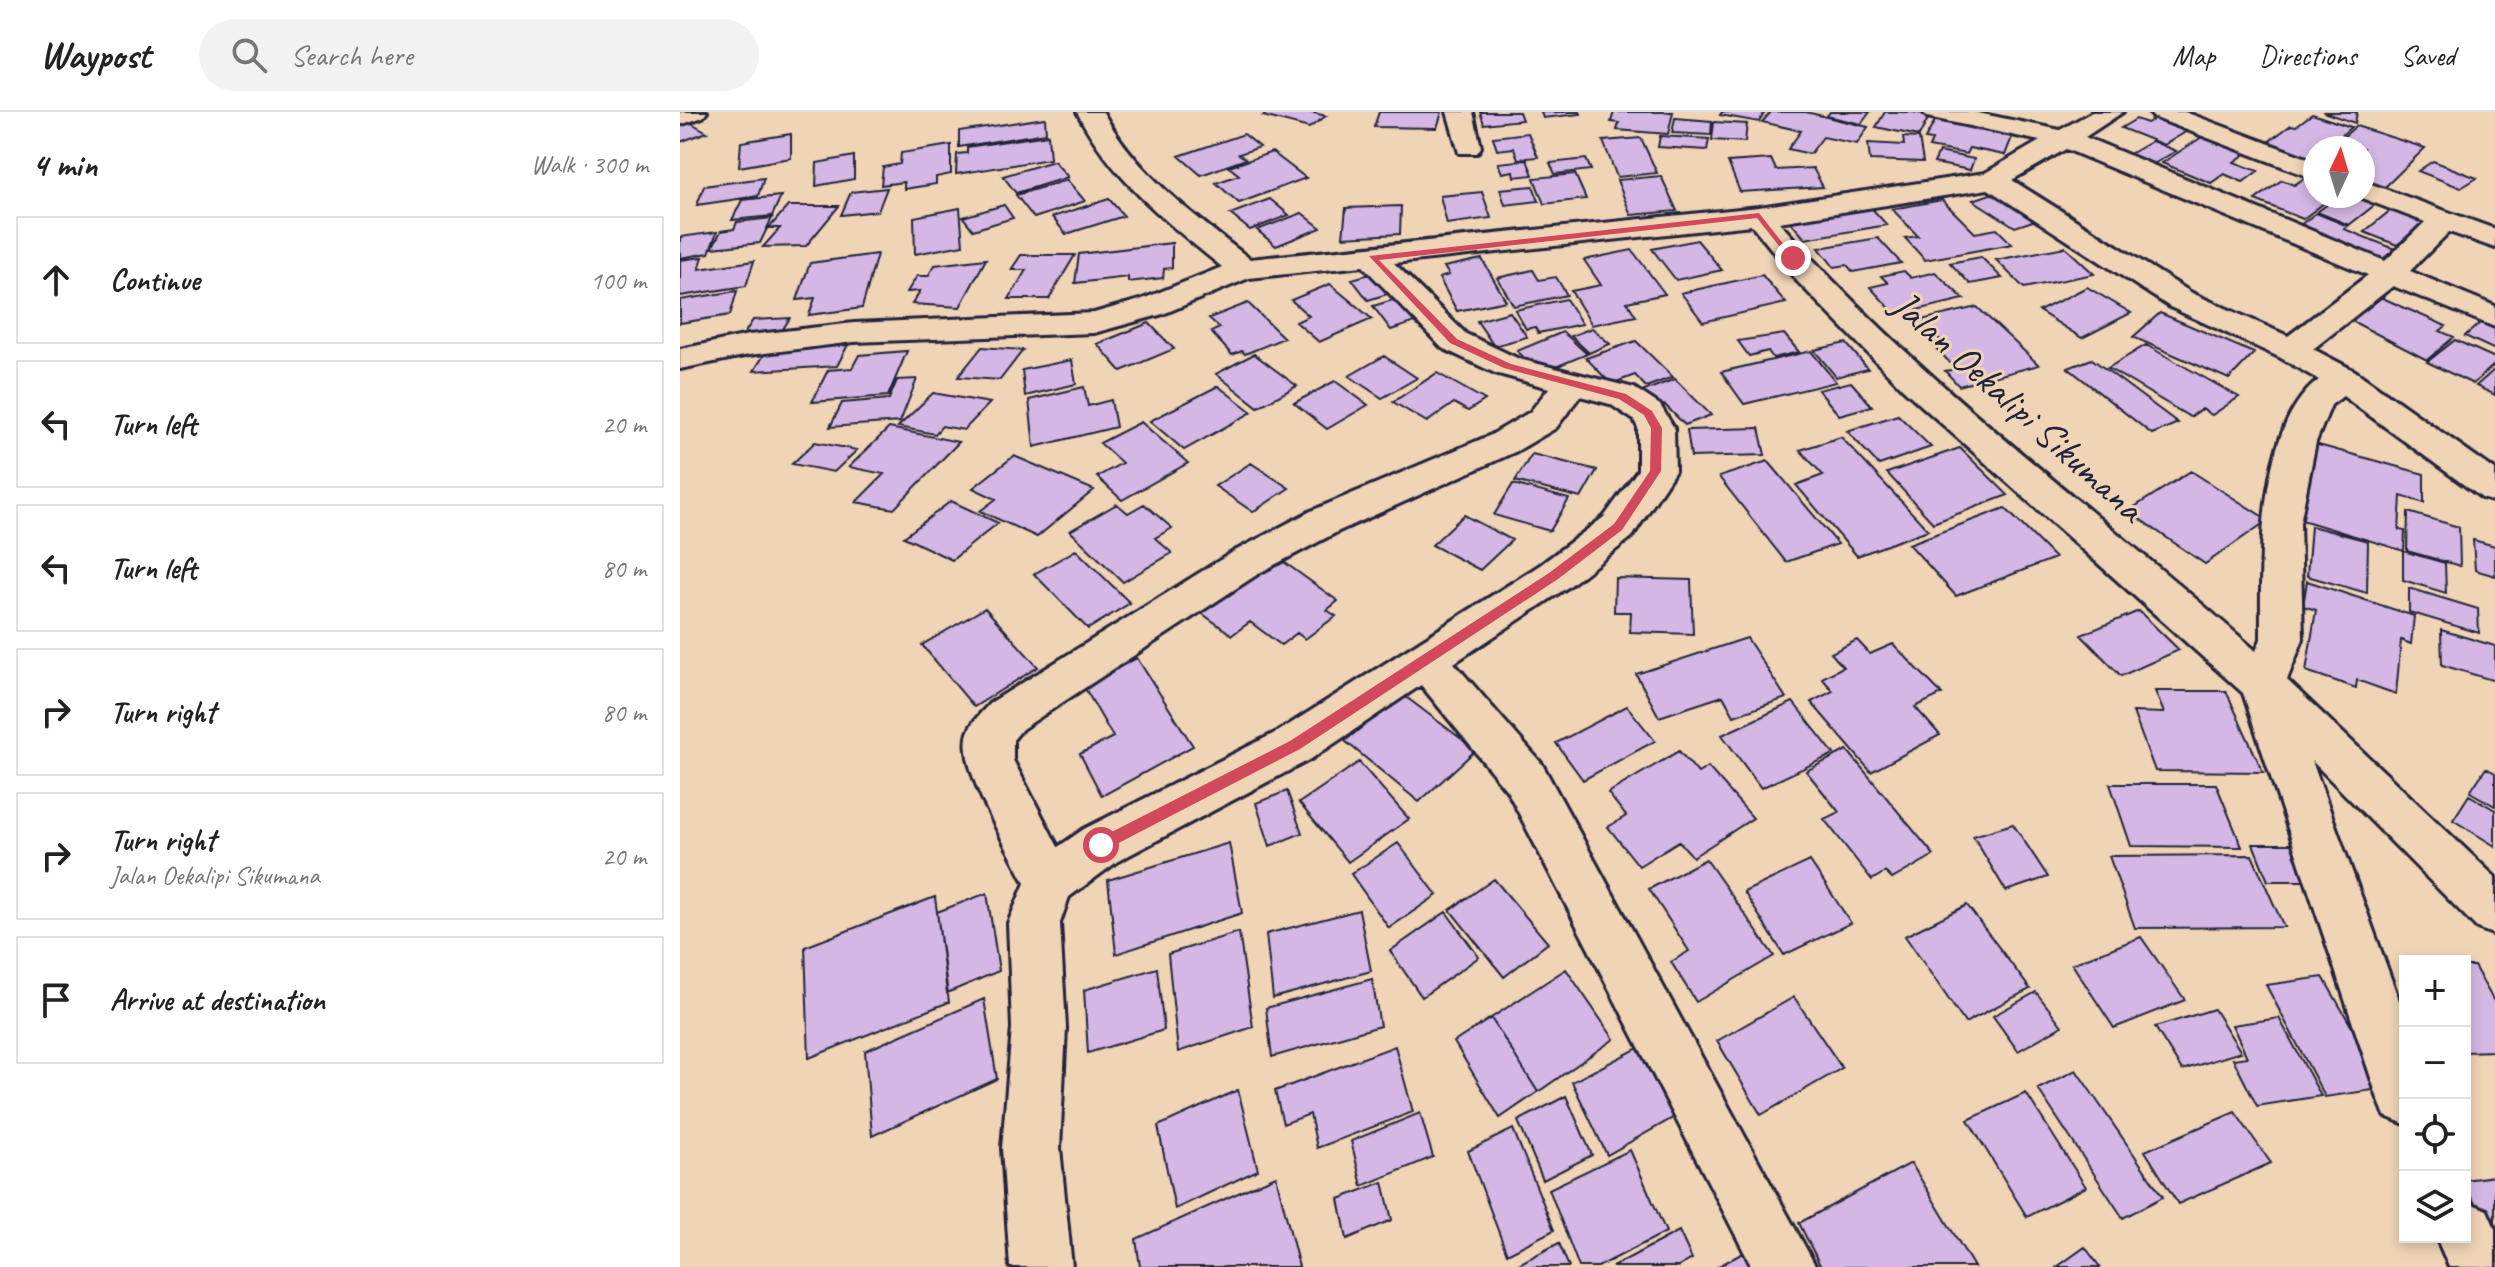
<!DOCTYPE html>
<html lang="en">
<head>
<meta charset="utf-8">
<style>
	:root { --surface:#fff; --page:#f2f2f2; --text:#222; --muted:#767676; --line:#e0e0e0 }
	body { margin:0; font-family:Caveat,sans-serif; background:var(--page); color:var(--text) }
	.controls { position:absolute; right:24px; bottom:24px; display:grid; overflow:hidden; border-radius:0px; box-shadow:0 4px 12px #0003 }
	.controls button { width:72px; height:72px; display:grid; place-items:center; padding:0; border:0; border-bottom:2px solid var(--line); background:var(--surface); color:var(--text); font:40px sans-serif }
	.compass { position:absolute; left:1623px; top:24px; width:72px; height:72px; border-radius:50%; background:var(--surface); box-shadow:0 4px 12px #0003; rotate:4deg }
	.stop { position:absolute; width:24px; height:24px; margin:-18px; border:6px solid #d1495b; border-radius:50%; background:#fff }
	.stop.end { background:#d1495b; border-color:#fff; box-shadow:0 2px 8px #0008 }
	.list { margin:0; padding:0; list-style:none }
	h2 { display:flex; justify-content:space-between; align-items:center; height:104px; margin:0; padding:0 32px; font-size:34px }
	h2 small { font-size:26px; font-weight:400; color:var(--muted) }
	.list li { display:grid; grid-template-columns:52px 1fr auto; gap:24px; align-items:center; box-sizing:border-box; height:128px; margin:0 16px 16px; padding:0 16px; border:2px solid var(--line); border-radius:0px }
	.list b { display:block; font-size:30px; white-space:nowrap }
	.list p { margin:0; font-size:26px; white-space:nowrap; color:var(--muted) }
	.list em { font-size:26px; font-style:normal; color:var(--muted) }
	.icon { flex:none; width:44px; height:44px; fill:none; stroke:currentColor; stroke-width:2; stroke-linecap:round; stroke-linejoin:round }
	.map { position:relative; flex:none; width:1815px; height:1155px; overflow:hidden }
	header { display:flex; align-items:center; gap:48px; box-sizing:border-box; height:112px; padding:0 40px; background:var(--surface); border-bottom:2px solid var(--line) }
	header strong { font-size:38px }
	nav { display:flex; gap:44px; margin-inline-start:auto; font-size:28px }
	.search { width:560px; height:72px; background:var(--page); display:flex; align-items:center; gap:20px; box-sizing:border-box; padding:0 28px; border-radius:44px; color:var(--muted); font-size:30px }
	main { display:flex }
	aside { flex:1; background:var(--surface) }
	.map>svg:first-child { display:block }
	.building { fill:#d4b7e4; stroke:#22223b; stroke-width:2 }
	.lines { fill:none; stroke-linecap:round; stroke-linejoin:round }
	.minor-casing { stroke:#22223b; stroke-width:6 }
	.minor { fill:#efd4b6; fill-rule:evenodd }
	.route { fill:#d1495b }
	.labels { text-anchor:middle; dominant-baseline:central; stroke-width:6; stroke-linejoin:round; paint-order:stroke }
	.street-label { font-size:40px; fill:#22223b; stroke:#efd4b6 }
</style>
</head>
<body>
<header>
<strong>Waypost</strong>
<div class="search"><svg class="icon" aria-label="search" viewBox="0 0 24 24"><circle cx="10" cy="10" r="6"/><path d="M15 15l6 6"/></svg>Search here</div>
<nav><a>Map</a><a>Directions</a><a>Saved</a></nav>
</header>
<main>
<aside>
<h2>4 min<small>Walk · 300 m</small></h2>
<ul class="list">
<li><svg class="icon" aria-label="ahead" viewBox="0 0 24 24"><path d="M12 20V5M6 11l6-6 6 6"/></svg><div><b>Continue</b></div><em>100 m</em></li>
<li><svg class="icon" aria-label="left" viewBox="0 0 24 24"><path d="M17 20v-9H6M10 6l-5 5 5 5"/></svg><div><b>Turn left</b></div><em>20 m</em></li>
<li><svg class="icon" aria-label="left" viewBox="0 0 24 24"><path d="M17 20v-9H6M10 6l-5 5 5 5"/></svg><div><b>Turn left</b></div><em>80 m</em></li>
<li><svg class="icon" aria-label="right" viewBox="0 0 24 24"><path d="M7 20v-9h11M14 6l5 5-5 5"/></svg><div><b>Turn right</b></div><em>80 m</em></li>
<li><svg class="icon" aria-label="right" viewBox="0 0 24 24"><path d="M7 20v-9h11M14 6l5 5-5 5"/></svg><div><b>Turn right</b><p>Jalan Oekalipi Sikumana</p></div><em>20 m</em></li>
<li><svg class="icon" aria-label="arrive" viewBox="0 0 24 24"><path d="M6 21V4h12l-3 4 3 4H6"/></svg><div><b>Arrive at destination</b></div></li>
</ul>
</aside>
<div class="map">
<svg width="1815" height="1155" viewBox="0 0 1815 1155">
	<rect width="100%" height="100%" fill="#efd4b6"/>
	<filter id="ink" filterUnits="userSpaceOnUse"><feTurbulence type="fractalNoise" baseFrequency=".0125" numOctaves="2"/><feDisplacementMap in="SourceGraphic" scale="16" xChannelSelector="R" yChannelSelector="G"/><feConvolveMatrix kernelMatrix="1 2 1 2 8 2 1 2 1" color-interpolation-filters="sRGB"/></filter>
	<g filter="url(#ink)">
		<path class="building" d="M589 0H630L646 4 629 16 583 4Z
			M699 0H762L757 16 694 15Z
			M800 0H839L842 8 804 12Z
			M861 0H900L901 2 863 6Z
			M934 0H993L988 22 937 18 939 11 931 10Z
			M1042 0H1085L1079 10 1040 3Z
			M1091 0H1126L1188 15 1177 32 1143 25 1130 42 1108 37 1121 19 1082 10Z
			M1150 0H1190L1181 12 1147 4Z
			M1205 0H1232L1250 3 1239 24 1196 15Z
			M1643 0H1677L1675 11Z
			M1632 2 1671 15 1647 36H1635V46L1631 49 1584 33 1611 13 1616 14Z
			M1257 5 1334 20 1325 43 1289 36 1286 42 1249 35 1252 28 1245 27Z
			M365 6 366 21 279 35V19Z
			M995 6 1032 9 1031 23 992 21Z
			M1477 6 1509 18 1484 33 1441 16 1456 7 1467 11Z
			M8 9 27 20 0 30V12Z
			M1034 10 1067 12 1065 30 1032 28Z
			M1676 14 1745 36 1704 76 1683 68V36H1650Z
			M848 21 858 45 838 47 834 36 817 38 813 25Z
			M111 22V46L59 55 61 30Z
			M564 22 580 35 559 42 566 47 521 63 499 44Z
			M368 23 370 47 276 62 277 42 287 41V35Z
			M1525 23 1568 40 1554 50 1578 59 1563 70 1544 62 1531 71 1482 51Z
			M980 24 1029 27 1027 38 978 35Z
			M1223 25 1239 26 1243 50 1190 48 1188 31 1224 33Z
			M961 26 977 61 937 65 923 29Z
			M1472 29 1496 39 1470 54 1446 44Z
			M271 33V62L256 65V72L224 77V70L201 73 203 55 220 52 221 41Z
			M592 40 626 66 559 91 536 71 559 63 549 55Z
			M1259 40 1294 47 1290 58 1254 51Z
			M174 44V67L136 74 137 51Z
			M906 47 911 58 875 62 870 51Z
			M1091 47 1096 58 1133 56 1143 75 1060 80 1048 50Z
			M847 48 853 63 834 65 833 59 822 61 818 51Z
			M374 49 388 65 336 81 323 64Z
			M1753 49 1797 66 1781 76 1738 59Z
			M895 62 906 87 864 92 854 66Z
			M981 64 997 99 951 103 937 68Z
			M1626 65 1635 69V84H1653L1623 107 1575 88 1602 68 1614 73Z
			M84 66 78 84 17 93 24 74Z
			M387 68 405 89 354 106 336 83Z
			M853 74 859 89 825 93 820 77Z
			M207 76 198 99 161 103 171 80Z
			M802 80 811 106 767 112 760 84Z
			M1316 80 1359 107 1335 115 1293 88Z
			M1683 82 1701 88 1669 113 1637 100 1659 84Z
			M101 84 92 104 52 108 62 88Z
			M429 87 444 104 386 122 372 105Z
			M590 87 609 103 570 118 550 102Z
			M1262 88 1295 121 1317 117 1332 132 1245 148 1225 126 1238 124 1212 97Z
			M1185 89 1207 113 1125 127 1108 107Z
			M324 93 333 106 293 118 283 105Z
			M1717 93 1750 106 1717 133 1684 120Z
			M108 94H159L126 134 83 135 100 116H89Z
			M721 94 720 122 663 125 666 96Z
			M280 96 283 133 235 142 234 105Z
			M622 101 641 116 596 134 577 118Z
			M1636 101 1668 114 1664 117 1715 137 1699 150 1616 116Z
			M92 106 80 131 32 136 41 119 54 117 57 110Z
			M37 120 29 141 0 146V125Z
			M1198 126 1221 151 1173 160 1167 153 1154 155 1139 136Z
			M1017 128 1042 158 996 168 972 137Z
			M492 131V156L484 157 483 166 448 170V165L395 171 399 142Z
			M1385 135 1414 162 1344 176 1316 148Z
			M952 138 985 182 947 190 956 204 912 213 891 179 921 173 904 148Z
			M197 142 182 196 129 203 135 186 117 188 130 151Z
			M341 143H395L369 187H329L346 158H331Z
			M23 145 19 157 74 149 66 174 0 184V148Z
			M1301 145 1322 166 1290 172 1270 151Z
			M306 147 280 195 232 192 240 179 227 180 237 164H248L255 153Z
			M802 147 826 189 777 199 759 166 769 163 764 155Z
			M853 158 859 168 876 165 887 183 834 194 817 166Z
			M701 159 717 179 688 188 672 167Z
			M1224 159 1231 166 1255 160 1284 187 1216 203 1190 175 1208 171 1201 164Z
			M1082 163 1106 191 1023 210 1001 181Z
			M650 172 692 207 639 230 616 210 629 204 611 188Z
			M1407 175 1451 201 1402 226 1359 199Z
			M57 179 50 203 0 211V188Z
			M726 184 744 207 711 218 693 194Z
			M1698 184 1766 214 1760 219 1774 225 1747 248 1668 207Z
			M886 187 902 212 858 221 855 215 846 217 835 198Z
			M568 191 604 226 565 242 562 239 552 243 531 220 540 216 529 206Z
			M1297 195 1359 253 1279 274 1265 259 1276 257 1252 232 1262 230 1241 208Z
			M830 200 847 225 814 234 797 209Z
			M1480 201 1574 241 1549 267 1453 225Z
			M1808 204 1815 206V238L1785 224Z
			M110 206 101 220 64 222 73 208Z
			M469 211 494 237 441 259 417 232Z
			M912 216 930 232 909 241 891 224Z
			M883 220 907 242 861 261 837 239Z
			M1104 222 1119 240 1093 246 1088 239 1069 244 1058 229Z
			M172 225 157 254 74 259 89 235Z
			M1775 228 1815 246V252L1793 272 1747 250Z
			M956 229 993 265 966 275 955 263 931 272 906 246Z
			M1166 231 1188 257 1156 265 1134 238Z
			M1466 233 1559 285 1532 303 1522 297 1510 305 1428 256Z
			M302 235 343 238 320 268 278 265Z
			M227 239 208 284 132 290 148 258 172 256 179 243Z
			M1131 239 1156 270 1064 292 1041 260Z
			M574 242 617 274 578 295 536 262Z
			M704 244 737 266 702 286 669 264Z
			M1412 247 1498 311 1472 322 1388 256Z
			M392 248 396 272 345 284 342 258Z
			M1815 257V283L1796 274Z
			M757 261 805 288 788 299 774 291 747 310 713 290Z
			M237 267 220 310 150 315 162 291 209 287 217 268Z
			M995 267 1031 303 1005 313 985 293 974 297 959 281Z
			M655 269 688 293 647 317 614 291Z
			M1171 270 1192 294 1159 303 1138 278Z
			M538 274 572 300 504 338 470 309Z
			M404 275 408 294 431 288 436 315 354 335 349 288Z
			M253 281 310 291 284 318 262 314 255 322 218 315Z
			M1218 303 1251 335 1199 353 1167 319Z
			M461 310 508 351 442 388 417 365 442 351 420 331Z
			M209 316 279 330 214 397 176 390 204 362 169 355Z
			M1079 316 1085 343 1011 345 1007 318Z
			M1161 325 1248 418 1177 444 1116 373 1143 363 1120 338Z
			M135 330 177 338 154 360 112 352Z
			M1631 331 1744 362V391L1721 384 1719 418 1725 419 1724 439 1622 408Z
			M1280 336 1328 383 1253 411 1207 361Z
			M852 342 917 358 901 386 835 369Z
			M334 344 414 378 357 425 300 399 316 387 293 376Z
			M1088 349 1158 432 1106 450 1039 365Z
			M571 351 609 376 573 400 535 374Z
			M1511 359 1588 408 1525 452 1448 399Z
			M833 372 889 387 870 419 814 403Z
			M271 389 318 411 272 448 224 425Z
			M437 392 448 401 464 392 492 416 475 426 492 441 443 470 390 419Z
			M1325 396 1375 446 1276 484 1229 432Z
			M1728 400 1779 415 1780 454 1727 439Z
			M784 403 832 428 800 458 752 433Z
			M1631 414 1688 429 1687 481 1627 464Z
			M1793 428 1815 434V464L1795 458Z
			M396 438 450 491 408 517 354 462Z
			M1723 439 1765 451 1766 481 1723 468Z
			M597 445 658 489 647 498 656 504 625 527 617 521 601 533 570 510 552 523 520 500Z
			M935 466 1011 468 1013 522 950 520 951 500H934Z
			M1627 469 1734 504 1731 532 1721 528 1716 582 1677 568 1676 576 1626 559 1636 498 1623 494Z
			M1729 476 1798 497 1799 521 1729 500Z
			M305 496 358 555 294 595 242 533Z
			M1459 499 1499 538 1441 564 1401 523Z
			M1761 518 1815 534V569L1762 553Z
			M1067 526 1106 586 1054 604 1043 584 979 605 956 562Z
			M1177 528 1190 542 1213 532 1262 582 1235 595 1260 623 1191 660 1131 590 1153 579 1142 566 1163 555 1151 541Z
			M457 546 513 634 422 684 400 642 433 625 403 573Z
			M1475 579H1546L1583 660 1475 659 1453 600 1484 601Z
			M722 582 796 638 739 690 665 629Z
			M1113 590 1154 642 1081 676 1042 623Z
			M947 594 975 629 903 668 876 631Z
			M1167 638 1254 743 1212 767 1205 760 1192 768 1144 707 1159 700 1126 659Z
			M999 639 1018 661 1028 655 1073 706 1013 745 999 729 959 754 928 715 946 704 928 681Z
			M679 650 729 707 668 750 619 691Z
			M1806 656 1815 661V694L1790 680Z
			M1430 672H1536L1562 735 1451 734Z
			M607 679 622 721 590 734 576 691Z
			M1789 683 1815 698V734L1773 708Z
			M1333 712 1368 765 1326 779 1293 724Z
			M549 731 562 801 436 842 428 768Z
			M718 731 757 783 709 816 671 762Z
			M1573 732H1630L1647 769H1588Z
			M1572 743 1604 815 1455 816 1429 744Z
			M1026 747 1094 844 1016 890 991 850 1009 839 969 777Z
			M1130 749 1171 811 1104 843 1064 780Z
			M814 767 868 831 824 865 770 798Z
			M307 781 319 859 267 881 257 800Z
			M255 785 269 890 129 946 125 835Z
			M1287 793 1350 877 1285 911 1225 824Z
			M679 798 691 859 593 886 586 822Z
			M766 800 799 845 742 885 710 839Z
			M559 820 573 915 498 940 488 842Z
			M1461 825 1505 888 1434 916 1392 852Z
			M1785 854H1794L1815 891V939L1785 940Z
			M477 856 484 918 408 941 404 878Z
			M886 857 934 927 858 980 811 906Z
			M1643 865 1707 976 1645 985 1586 873Z
			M692 867 700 914 592 945 586 896Z
			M1356 880 1382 914 1338 939 1313 904Z
			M1114 885 1162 956 1081 1003 1037 929Z
			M304 887 317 967 192 1024 185 939Z
			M1534 897 1561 940 1502 958 1475 915Z
			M811 906 858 980 820 1006 774 930Z
			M1599 906 1641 984 1577 994 1553 947 1567 945 1552 913Z
			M715 934 733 1000 637 1036 630 1002 603 1012 595 979Z
			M960 935 996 1004 927 1043 892 970Z
			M1396 958 1483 1085 1443 1106 1358 977Z
			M558 978 578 1058 495 1097 478 1014Z
			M1346 981 1406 1075 1347 1105 1288 1008Z
			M886 984 912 1043 863 1068 838 1009Z
			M1555 1000 1591 1051 1498 1092 1465 1039Z
			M740 1001 753 1045 682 1074 671 1029Z
			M833 1017 874 1118 827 1142 788 1039Z
			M950 1038 986 1120 918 1155H899L869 1077Z
			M1231 1051 1294 1155H1141L1119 1111Z
			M596 1064 619 1155H460L456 1127Z
			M1815 1064V1126L1785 1074V1068Z
			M703 1070 712 1108 667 1127 659 1087Z
			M999 1119 1012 1147 998 1155H932Z
			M879 1131 889 1155H833Z
			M1405 1135 1420 1155H1377Z
			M1065 1140 1072 1155H1037Z"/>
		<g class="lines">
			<g class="minor-casing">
				<path id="minor" d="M0 0H27L23 5 0 13Z
					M397 0H423C457 63 514 103 570 147L1079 95 1305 61 1360 29 1247 5 1243 0H1293L1380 18 1412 0H1443L1405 25 1705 149 1745 110 1676 84H1683V69L1815 117V136L1769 120 1730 159 1815 194V215L1713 174 1633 237 1675 259 1815 358V390L1802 386 1663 284 1651 293 1636 330 1620 411 1623 527 1607 568 1815 765V823L1797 816 1632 649 1725 905V1012L1705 1004 1697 984 1563 581 1224 278 1117 169 1072 113 714 151 786 222 839 247 954 276 980 293 994 316 995 359 952 425 888 475 774 551 862 652 1136 1155H1072L828 680 741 573 631 647 438 749 389 785 380 811 386 916 380 1036 392 1155H330L322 1036 332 916 328 811 345 771C329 737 277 655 288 621 292 609 302 600 310 591L553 440 631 399 811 323 850 300 869 276 815 261 762 236 683 154 569 166 483 202 414 221 174 230 69 243 0 257V237L69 223 174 211 414 201 460 188 542 155C485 109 431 66 397 0ZM1386 37 1688 163 1608 224 1512 181 1332 68ZM1308 77 1490 195 1599 245 1639 268C1576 314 1581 456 1581 527L1576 539C1416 397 1240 272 1099 110ZM900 284 930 292 954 308 958 316V358L924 405 860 453 599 619 404 717 378 735 333 648V628L342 617 581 460 659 419 837 339 876 316Z
					M767 0H793L801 35 797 41H779Z
					M1469 0H1505L1635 49V67L1473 5Z
					M1785 1089 1807 1098 1815 1116V1155H1769L1756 1125H1785Z"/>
			</g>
			<use href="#minor" class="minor"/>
		</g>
	</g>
	<path class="route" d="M1079 101 1116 148H1110L1077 106 699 148 777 227 831 252 946 282 972 299 982 316 981 359 942 418 878 467 620 637 427 737H416V728L610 629 869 461 934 412 970 359 971 316 964 303 939 287 824 256 770 231 689 144Z"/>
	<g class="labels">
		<g class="street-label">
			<text transform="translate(1338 294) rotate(42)">Jalan Oekalipi Sikumana</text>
		</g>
	</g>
</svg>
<div class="controls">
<button>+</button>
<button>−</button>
<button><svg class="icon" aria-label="locate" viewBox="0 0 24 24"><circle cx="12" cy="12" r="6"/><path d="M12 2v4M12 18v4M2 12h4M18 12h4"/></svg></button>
<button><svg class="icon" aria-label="layers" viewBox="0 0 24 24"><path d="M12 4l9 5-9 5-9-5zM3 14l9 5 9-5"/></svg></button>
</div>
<svg class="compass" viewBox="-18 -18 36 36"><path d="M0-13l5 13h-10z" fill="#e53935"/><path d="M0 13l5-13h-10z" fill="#767676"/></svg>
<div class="stop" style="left:421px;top:733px"></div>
<div class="stop end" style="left:1113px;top:146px"></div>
</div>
</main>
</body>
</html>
